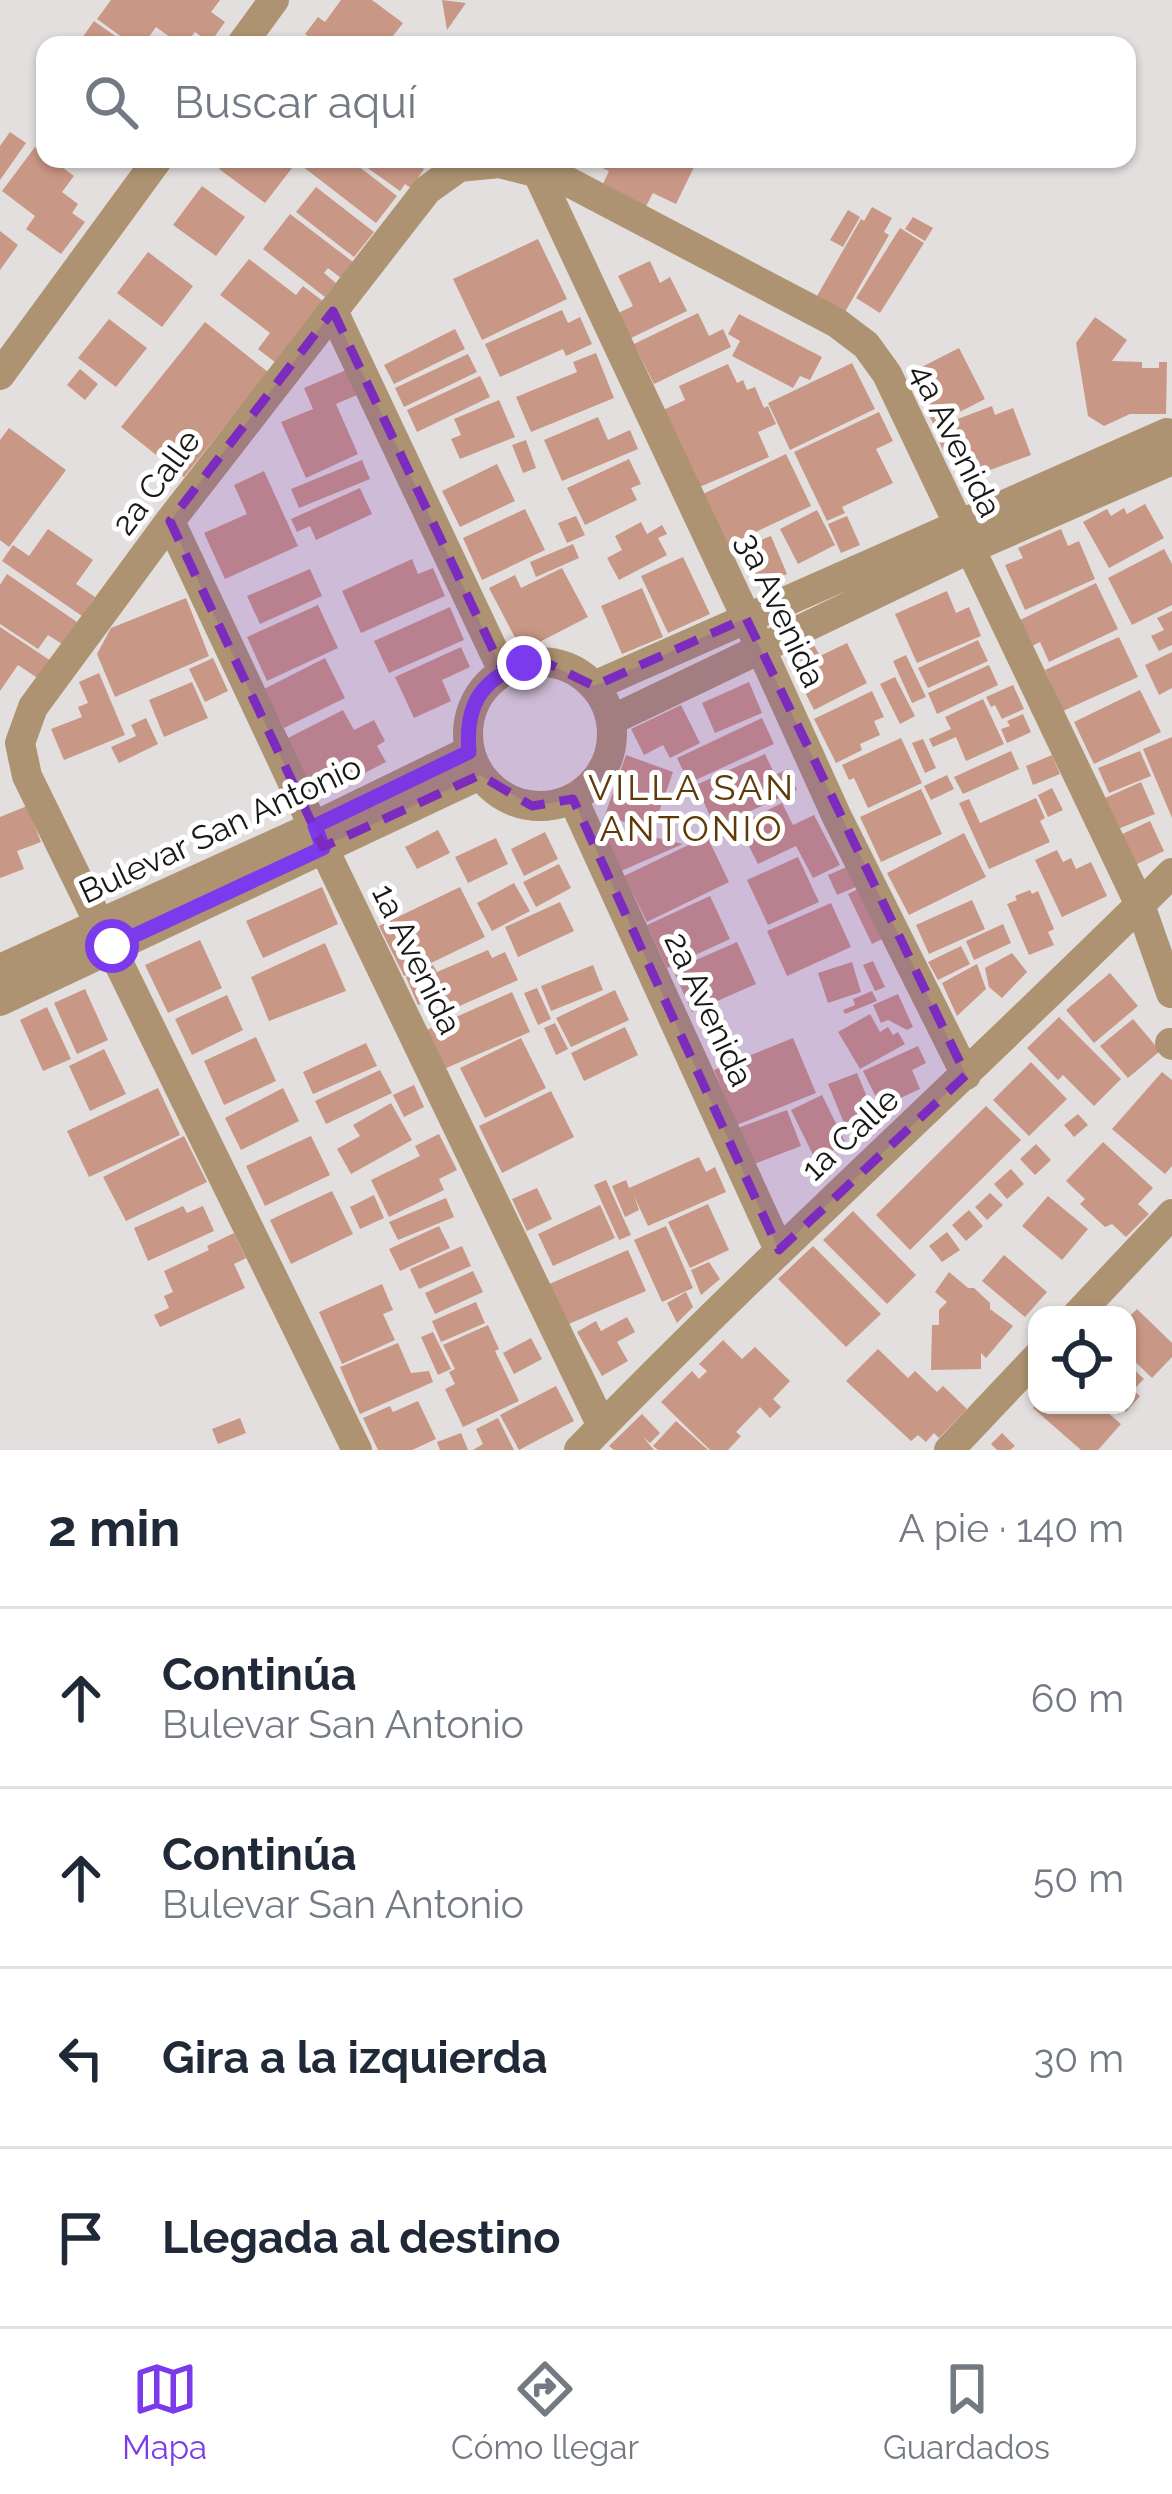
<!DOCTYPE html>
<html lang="es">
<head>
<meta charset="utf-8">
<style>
	:root { --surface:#fff; --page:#f2f2f3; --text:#1f2937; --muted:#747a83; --line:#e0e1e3; --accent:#7c3aed }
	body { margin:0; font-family:Raleway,sans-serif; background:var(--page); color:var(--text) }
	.controls { position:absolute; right:36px; bottom:36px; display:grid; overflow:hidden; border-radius:24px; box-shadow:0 3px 9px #0004 }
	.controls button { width:108px; height:108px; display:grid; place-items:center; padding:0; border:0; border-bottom:3px solid var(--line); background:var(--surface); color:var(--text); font:60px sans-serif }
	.stop { position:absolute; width:36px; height:36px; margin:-27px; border:9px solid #7c3aed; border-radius:50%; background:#fff }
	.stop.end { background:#7c3aed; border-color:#fff; box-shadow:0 3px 12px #0008 }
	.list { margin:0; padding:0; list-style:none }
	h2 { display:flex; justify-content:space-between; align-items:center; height:156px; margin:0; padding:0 48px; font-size:51px }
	h2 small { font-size:39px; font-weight:400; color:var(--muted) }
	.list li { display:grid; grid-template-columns:78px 1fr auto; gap:36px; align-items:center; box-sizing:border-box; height:180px; padding:0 48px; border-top:3px solid var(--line) }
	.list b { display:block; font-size:45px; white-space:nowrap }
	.list p { margin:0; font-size:39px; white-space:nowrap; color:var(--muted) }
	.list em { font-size:39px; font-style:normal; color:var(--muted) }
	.icon { flex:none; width:66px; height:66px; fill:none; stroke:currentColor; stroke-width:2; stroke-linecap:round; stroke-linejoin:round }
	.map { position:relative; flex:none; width:1172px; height:1450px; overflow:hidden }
	.search { position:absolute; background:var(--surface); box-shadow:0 3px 9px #0004; left:36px; right:36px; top:36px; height:132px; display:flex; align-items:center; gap:30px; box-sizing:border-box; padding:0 42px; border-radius:24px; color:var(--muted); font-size:45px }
	.sheet { height:876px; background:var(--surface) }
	nav { display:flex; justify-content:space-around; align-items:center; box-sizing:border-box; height:168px; border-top:3px solid var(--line); background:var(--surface); font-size:33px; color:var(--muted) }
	nav a { display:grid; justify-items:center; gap:6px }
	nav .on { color:var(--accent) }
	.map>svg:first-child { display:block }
	.building { fill:#c99785 }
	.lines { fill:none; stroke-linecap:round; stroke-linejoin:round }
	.minor { stroke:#ad9371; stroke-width:30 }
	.route { stroke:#7c3aed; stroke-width:15 }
	.marked { fill:#7b2cbf; fill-opacity:0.2; stroke:#7b2cbf; stroke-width:9; stroke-dasharray:24 15; stroke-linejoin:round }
	.labels { text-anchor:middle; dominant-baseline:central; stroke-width:10; stroke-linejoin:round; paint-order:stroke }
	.street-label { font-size:33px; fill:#191817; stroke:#fff }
	.neighbourhood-label { font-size:36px; letter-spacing:3px; fill:#5f3908; stroke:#fff }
</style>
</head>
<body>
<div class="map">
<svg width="1172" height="1450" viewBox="0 0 1172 1450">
	<rect width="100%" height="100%" fill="#e3dfde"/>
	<path class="building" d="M111 0H220L211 12 225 22 210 43 195 32 185 45H181L156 27 143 45H133L97 19Z
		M341 0H372L403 23 386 45H352L339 36 332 45H320L305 34 318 17 325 22Z
		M442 0 466 3 447 30Z
		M94 21 118 38 113 45H91L82 38Z
		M10 132 26 143 0 180V146Z
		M35 147 45 155V159H51L74 176 62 192 78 204 72 213 85 222 61 254 26 229 35 216 2 191Z
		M227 159H299L265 203 219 169Z
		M307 159H349L397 196 376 223 302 166Z
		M355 159H409L424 169 411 188 405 184 400 191Z
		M583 159H682L695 165 676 204 653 193 645 208 601 188 609 171Z
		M202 186 245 217 216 256 173 225Z
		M316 187 374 232 354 257 296 212Z
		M872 207 892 218 884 232 889 235 845 312 817 296 861 219 864 221Z
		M848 210 860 217 843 247 830 240Z
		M290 214 353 262 341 278 328 268 324 273 336 283 325 297 263 249Z
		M913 217 933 228 925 241 905 229Z
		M900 228 924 243 880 313 856 298Z
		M0 231 18 245 0 270Z
		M538 239 567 299 482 340 453 279Z
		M148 252 193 286 162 327 117 293Z
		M249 259 296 295 303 286 328 305 280 366 258 349 270 333 220 295Z
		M650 261 660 283 670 277 687 311 629 339 616 314 633 306 618 276Z
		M562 310 568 323 580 317 592 344 566 356 563 349 500 377 485 344Z
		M698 313 709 336 723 329 731 347 654 384 634 344Z
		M739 314 822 357 810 380 800 376 793 388 732 356 740 341 728 334Z
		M1095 317 1127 340 1112 361 1142 362V368H1159V362H1167L1166 414H1130L1104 426 1088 416 1076 343Z
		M109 319 147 348 116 387 78 358Z
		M205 322 268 372 184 477 121 427Z
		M455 329 465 349 394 384 384 365Z
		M959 348 985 399 934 425 908 374Z
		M596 353 614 398 531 432 516 397 577 372 573 362Z
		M468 354 477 372 404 407 395 388Z
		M852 363 875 409 790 450 768 403Z
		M728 364 737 383 743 380 747 390 755 387 764 408 768 406 776 424 758 432 769 457 695 489 661 411 685 400 679 386Z
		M80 369 98 384 85 400 67 385Z
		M346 370 357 395 336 404 358 454 306 478 281 422 313 409 304 388Z
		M480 376 490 397 417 432 407 410Z
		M499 400 515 437 460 459 451 439 461 435 454 419Z
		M992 406 995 415 1013 408 1031 455 971 477 960 447 944 453 934 428Z
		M879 412 893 441 876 449 893 483 842 507 845 513 827 521 794 452Z
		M598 417 608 440 630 430 638 449 562 481 544 440Z
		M9 428 66 470 9 547 0 540V440Z
		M526 440 536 468 523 473 512 445Z
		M786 454 811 506 726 546 701 495Z
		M629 459 641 484 631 488 637 500 585 525 567 488Z
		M362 460 370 479 299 508 291 489Z
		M497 464 515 501 460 527 442 491Z
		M264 471 298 546 225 579 204 533 247 514 234 485Z
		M360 488 372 514 316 540 310 526 297 532 291 519Z
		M1145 504 1164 538 1109 568 1083 522 1107 509 1111 516 1124 508 1127 514Z
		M525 509 545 550 482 580 463 538Z
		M817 510 835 545 798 564 780 529Z
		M576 516 585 535 567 543 558 523Z
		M847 516 860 545 841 553 828 524Z
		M641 522 647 534 662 525 667 534 658 538 667 555 619 580 607 558 622 550 615 536Z
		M48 529 93 560 76 584 95 597 82 616 2 561 13 545 29 556Z
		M1061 529 1068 546 1079 541 1095 579 1025 610 1005 565 1023 558 1018 548Z
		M771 536 787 574 758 587 741 548Z
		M573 544 579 558 536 577 530 562Z
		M1164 549 1172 564V605L1132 625 1108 578Z
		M683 557 710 614 668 633 641 576Z
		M412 559 418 574 433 568 445 596 361 633 342 591Z
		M562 568 588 617 522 651 489 588 515 575 521 588Z
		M310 569 322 596 260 624 247 596Z
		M7 574 77 622 62 644 48 635 38 649 0 624V585Z
		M1096 583 1118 629 1049 662 1040 642 1030 647 1018 621Z
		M642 588 663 637 622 654 601 606Z
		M947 591 956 613 969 607 981 636 917 663 895 614Z
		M186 598 209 656 115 697 97 654 111 628Z
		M318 605 338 648 267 681 247 637Z
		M450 607 464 640 389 673 374 641Z
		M1172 611V645L1159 651 1151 636 1164 630 1157 618Z
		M0 627 51 661 39 679 18 665 0 691Z
		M1119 637 1138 677 1063 711 1045 670Z
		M978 640 988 661 928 688 918 668Z
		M847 643 867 683 814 710 788 658 814 645 820 656Z
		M461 647 470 667 442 680 451 701 414 718 395 677Z
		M1172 652V688L1159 695 1145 665Z
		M906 655 926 697 912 703 893 661Z
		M213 658 228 691 205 702 189 669Z
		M325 658 345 698 284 728 264 689Z
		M989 665 998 685 937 714 928 693Z
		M99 673 125 735 64 760 51 729 82 717 78 707 88 703 79 682Z
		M895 677 915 716 900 724 880 684Z
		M192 682 208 718 164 737 149 700Z
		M749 682 762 713 715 733 702 703Z
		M1013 685 1024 709 1002 719 995 705 991 707 986 697Z
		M1140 690 1161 732 1094 764 1074 722Z
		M872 691 884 717 874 721 880 735 860 744 862 750 836 763 814 719Z
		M983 699 1004 744 966 761 956 737 933 747 929 739 951 729 945 717Z
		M681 705 700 743 670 758 663 745 644 755 631 729Z
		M343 710 354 730 374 720 385 741 377 746 386 762 355 778 345 759 304 780 284 740Z
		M1023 714 1031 732 1007 743 1001 729 1010 726 1007 721Z
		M146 718 158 744 119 763 111 747 136 736 131 725Z
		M762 718 774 744 689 783 677 758Z
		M1172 737V818L1143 749Z
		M901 738 922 783 868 808 854 778 849 780 842 765Z
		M923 739 936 768 925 773 912 743Z
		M1011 751 1019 769 963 794 954 777Z
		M1140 751 1151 776 1109 793 1098 768Z
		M765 754 775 775 788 769 797 790 715 827 696 785Z
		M626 755 673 772 652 832 605 815Z
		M1052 755 1060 774 1033 785 1026 766Z
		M947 775 954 789 931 800 924 786Z
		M1141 782 1155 814 1118 829 1105 798Z
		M1052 788 1063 810 1048 817 1038 795Z
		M921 789 942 834 881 862 860 817Z
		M1036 798 1045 818 1040 821 1050 842 989 869 959 803 969 799 980 823Z
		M782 803 793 825 814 815 840 865 813 878 796 846 758 864 738 825Z
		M27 806 41 842 17 851 24 869 0 878V817Z
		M1150 821 1164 851 1133 866 1118 836Z
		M438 830 450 853 417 869 405 847Z
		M623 830 683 844 621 871 606 840Z
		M545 832 558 859 524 876 511 849Z
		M964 833 986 877 909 915 887 873Z
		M707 836 729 882 647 922 624 876Z
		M496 838 508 864 468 883 455 857Z
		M1057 850 1063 862 1071 858 1076 869 1091 862 1107 896 1062 917 1035 860Z
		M798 857 819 902 768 925 747 880Z
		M559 864 571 888 536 907 523 882Z
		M849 866 858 886 837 895 828 875Z
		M514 883 530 911 492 931 477 903Z
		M322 887 338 924 263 958 246 921Z
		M460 887 485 937 404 976 379 926Z
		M858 889 882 939 872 944 848 894Z
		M1030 890 1032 894 1038 891 1054 929 1048 932 1054 945 1029 955 1007 904 1017 900 1015 896Z
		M710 896 730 939 667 968 647 925Z
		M972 900 985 929 929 954 916 925Z
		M560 902 574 931 518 957 505 927Z
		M831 903 851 947 787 976 767 931Z
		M1003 924 1011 943 974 960 966 941Z
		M200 940 222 988 168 1013 145 965Z
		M737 942 756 984 692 1012 673 970Z
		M325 943 346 991 269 1021 251 977Z
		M961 946 970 964 938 980 928 962Z
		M488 950 492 958 505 952 518 980 444 1013 437 997 418 1005 406 977 433 965 437 972Z
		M1012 953 1027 972 1002 998 989 987 985 968Z
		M873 961 885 987 875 991 863 965Z
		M852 962 861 992 828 1003 818 973Z
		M977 964 986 989 957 1016 942 983Z
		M593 965 603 990 551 1011 541 986Z
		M1110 973 1138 1006 1094 1043 1066 1010Z
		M537 988 551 1019 538 1025 524 993Z
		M85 989 108 1040 77 1054 54 1003Z
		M615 990 629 1020 571 1047 556 1018Z
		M872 991 877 1001 845 1014 843 1010 855 1005 853 999Z
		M512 992 530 1032 444 1069 427 1030Z
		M898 994 913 1027 907 1030 888 1020 881 1023 873 1005Z
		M227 995 243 1030 192 1055 175 1019Z
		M47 1007 71 1059 43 1071 20 1020Z
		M870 1014 880 1032 888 1027 893 1035 898 1032 905 1044 860 1069 838 1032Z
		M1059 1017 1121 1079 1094 1106 1063 1075 1058 1080 1027 1048Z
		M1133 1019 1160 1051 1128 1078 1100 1046Z
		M555 1023 568 1049 556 1055 544 1028Z
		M625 1027 638 1055 584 1081 571 1053Z
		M256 1037 276 1081 224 1105 204 1061Z
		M521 1038 546 1088 485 1118 460 1068Z
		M793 1038 816 1093 737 1125 714 1070Z
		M366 1043 377 1066 313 1094 303 1072Z
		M918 1046 926 1063 912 1070 920 1089 881 1107 863 1071Z
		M104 1049 126 1094 90 1111 69 1066Z
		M1031 1062 1067 1099 1029 1136 993 1100Z
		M380 1070 392 1093 326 1124 315 1101Z
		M1162 1072 1172 1080V1166L1165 1174 1112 1129Z
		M857 1073 875 1116 846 1128 828 1084Z
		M414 1085 424 1107 404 1117 393 1095Z
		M158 1088 180 1135 89 1177 67 1131Z
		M283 1088 299 1121 241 1150 225 1118Z
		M551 1091 574 1137 502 1173 479 1126Z
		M822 1095 846 1144 815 1159 791 1110Z
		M391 1103 412 1140 351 1174 337 1149 360 1136 353 1125Z
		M986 1106 1021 1140 910 1250 876 1215Z
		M787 1110 801 1146 749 1166 735 1129Z
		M1078 1114 1088 1125 1074 1137 1064 1125Z
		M439 1134 457 1170 439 1179 444 1190 389 1217 371 1180 420 1156 415 1146Z
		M184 1136 207 1182 126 1221 103 1177Z
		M311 1136 330 1175 265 1206 246 1166Z
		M1103 1142 1153 1188 1138 1204 1149 1214 1126 1237 1112 1224 1105 1227 1080 1204 1085 1199 1066 1181Z
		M1036 1144 1051 1160 1035 1175 1020 1159Z
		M699 1157 706 1172 715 1167 726 1192 648 1226 634 1196 639 1210 625 1217 612 1186 626 1180 629 1188Z
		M1011 1169 1024 1184 1007 1199 994 1184Z
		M606 1180 631 1235 619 1240 594 1185Z
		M537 1188 552 1219 527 1231 512 1199Z
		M332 1191 353 1234 291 1264 270 1220Z
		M990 1193 1003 1205 987 1220 975 1207Z
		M374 1195 384 1218 360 1229 350 1207Z
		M1048 1196 1088 1229 1062 1260 1022 1226Z
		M446 1198 454 1217 398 1240 389 1222Z
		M708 1204 729 1250 690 1268 668 1222Z
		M600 1205 615 1238 553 1266 538 1234Z
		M183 1206 187 1213 203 1206 214 1231 148 1261 134 1228Z
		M969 1210 983 1226 966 1241 952 1225Z
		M853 1211 916 1275 887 1304 823 1240Z
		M439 1226 450 1248 400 1271 389 1249Z
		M666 1226 693 1288 662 1302 634 1240Z
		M947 1232 960 1250 942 1262 929 1246Z
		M234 1233 246 1258 234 1264 245 1288 160 1327 154 1315 169 1308 164 1296 173 1292 164 1271 209 1250 207 1246Z
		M462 1246 471 1266 419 1289 410 1269Z
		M813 1246 881 1314 846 1347 778 1279Z
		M628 1250 646 1291 564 1326 547 1285Z
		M1004 1255 1047 1292 1025 1317 982 1281Z
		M709 1262 720 1279 701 1295 691 1270Z
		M473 1271 483 1292 435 1314 425 1293Z
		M949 1272 968 1288H974L990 1303V1309L1013 1326 986 1358 981 1353V1369L931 1370 932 1325H939V1310L947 1302 935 1292Z
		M382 1284 393 1310 383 1314 395 1340 342 1364 319 1312Z
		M686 1292 693 1307 677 1323 667 1303Z
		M476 1302 485 1323 441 1342 432 1321Z
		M1137 1309 1172 1343V1357L1152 1378 1127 1354V1319Z
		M627 1317 635 1332 617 1342 628 1361 602 1376 577 1332 596 1321 601 1331Z
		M488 1325 499 1349 495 1351 519 1401 463 1427 445 1389 455 1384 449 1372 455 1369 443 1345Z
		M433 1332 451 1369 438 1375 421 1337Z
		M531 1338 542 1359 514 1374 503 1353Z
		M723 1340 742 1359 755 1347 790 1381 773 1399 781 1407 770 1418 760 1407 736 1432 741 1436 728 1450H710L661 1402 692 1371 699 1379 707 1371 699 1364Z
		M398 1343 411 1373 429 1371 433 1382 360 1414 340 1367Z
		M878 1349 908 1378 915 1371 937 1392 943 1386 967 1409 939 1438 934 1433 926 1442 918 1435 911 1441 846 1381Z
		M1127 1363 1144 1379 1133 1390 1140 1396 1126 1412 1119 1405H1127Z
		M556 1386 574 1421 519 1450 500 1415Z
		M418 1401 436 1439 412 1450H378L363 1418 390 1406 393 1412Z
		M1035 1405H1099L1121 1424 1098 1450H1081L1033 1408Z
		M642 1414 660 1433 650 1443 643 1437 654 1450H614L609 1446Z
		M240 1418 246 1433 218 1444 212 1429Z
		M498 1418 514 1450H473L483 1444 476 1429Z
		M676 1421 708 1450H658L653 1446Z
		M461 1433 468 1450H440L437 1442Z
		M1002 1433 1015 1446 1010 1450H997L991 1444Z"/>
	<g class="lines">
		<path class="minor" d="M241 45 274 0
			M537 172 760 647 837 817 966 1075
			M333 311 503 671
			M0 375 158 159
			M170 521 323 847 602 1426
			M468 734a72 72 0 1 1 144 0a72 72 0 1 1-144 0Z
			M594 686 1167 433 1172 442
			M611 717 620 716 969 549 1172 460
			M573 799 779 1250
			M0 969 315 826 469 751
			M0 1001 480 775
			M1170 1043 1172 1045
			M1077 1315 1172 1214
			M357 1450 27 776 20 743 33 707 170 521 427 190 459 167 499 163 563 179 837 323 866 345 887 374 1140 905 1171 993
			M579 1450C771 1252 976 1068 1172 873
			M949 1450 1037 1357"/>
	</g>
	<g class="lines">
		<path class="route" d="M112 946 323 848 315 826 469 752C465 706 480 680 524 663"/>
	</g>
	<path class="marked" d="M333 311 503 671 545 662 594 686 746 618 966 1075 779 1250 573 799 532 806 480 775 323 847 170 521Z"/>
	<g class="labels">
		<g class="street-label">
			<text transform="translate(956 440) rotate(64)">4a Avenida</text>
			<text transform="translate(156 482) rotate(-53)">2a Calle</text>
			<text transform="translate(781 610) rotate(65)">3a Avenida</text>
			<text transform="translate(220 829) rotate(-25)">Bulevar San Antonio</text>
			<text transform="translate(417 959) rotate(64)">1a Avenida</text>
			<text transform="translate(709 1009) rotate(65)">2a Avenida</text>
			<text transform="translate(850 1134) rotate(-43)">1a Calle</text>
		</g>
		<g class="neighbourhood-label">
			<text x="692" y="787">VILLA SAN<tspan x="692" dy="41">ANTONIO</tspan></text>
		</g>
	</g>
</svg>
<div class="controls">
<button><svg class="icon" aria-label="locate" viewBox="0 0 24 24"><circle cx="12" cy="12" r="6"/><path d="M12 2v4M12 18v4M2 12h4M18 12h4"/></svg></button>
</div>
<div class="stop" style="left:112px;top:946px"></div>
<div class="stop end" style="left:524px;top:663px"></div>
<div class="search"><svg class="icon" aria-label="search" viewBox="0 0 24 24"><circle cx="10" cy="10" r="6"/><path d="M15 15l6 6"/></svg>Buscar aquí</div>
</div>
<section class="sheet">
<h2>2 min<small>A pie · 140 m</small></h2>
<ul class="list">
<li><svg class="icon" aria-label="ahead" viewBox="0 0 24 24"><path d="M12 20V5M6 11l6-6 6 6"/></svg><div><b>Continúa</b><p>Bulevar San Antonio</p></div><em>60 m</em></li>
<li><svg class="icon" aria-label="ahead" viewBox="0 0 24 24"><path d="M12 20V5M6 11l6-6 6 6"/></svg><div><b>Continúa</b><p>Bulevar San Antonio</p></div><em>50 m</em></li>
<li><svg class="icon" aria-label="left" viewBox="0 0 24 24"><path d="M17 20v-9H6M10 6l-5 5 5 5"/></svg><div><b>Gira a la izquierda</b></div><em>30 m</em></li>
<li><svg class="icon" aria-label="arrive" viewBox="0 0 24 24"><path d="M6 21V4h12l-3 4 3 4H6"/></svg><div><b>Llegada al destino</b></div></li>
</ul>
</section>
<nav>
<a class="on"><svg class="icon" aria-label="map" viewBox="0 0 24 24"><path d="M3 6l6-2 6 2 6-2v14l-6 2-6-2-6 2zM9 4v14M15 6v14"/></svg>Mapa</a>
<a><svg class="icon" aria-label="directions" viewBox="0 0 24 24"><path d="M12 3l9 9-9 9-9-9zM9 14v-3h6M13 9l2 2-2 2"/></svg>Cómo llegar</a>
<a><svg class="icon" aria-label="saved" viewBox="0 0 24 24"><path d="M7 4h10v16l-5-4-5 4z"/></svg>Guardados</a>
</nav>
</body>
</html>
